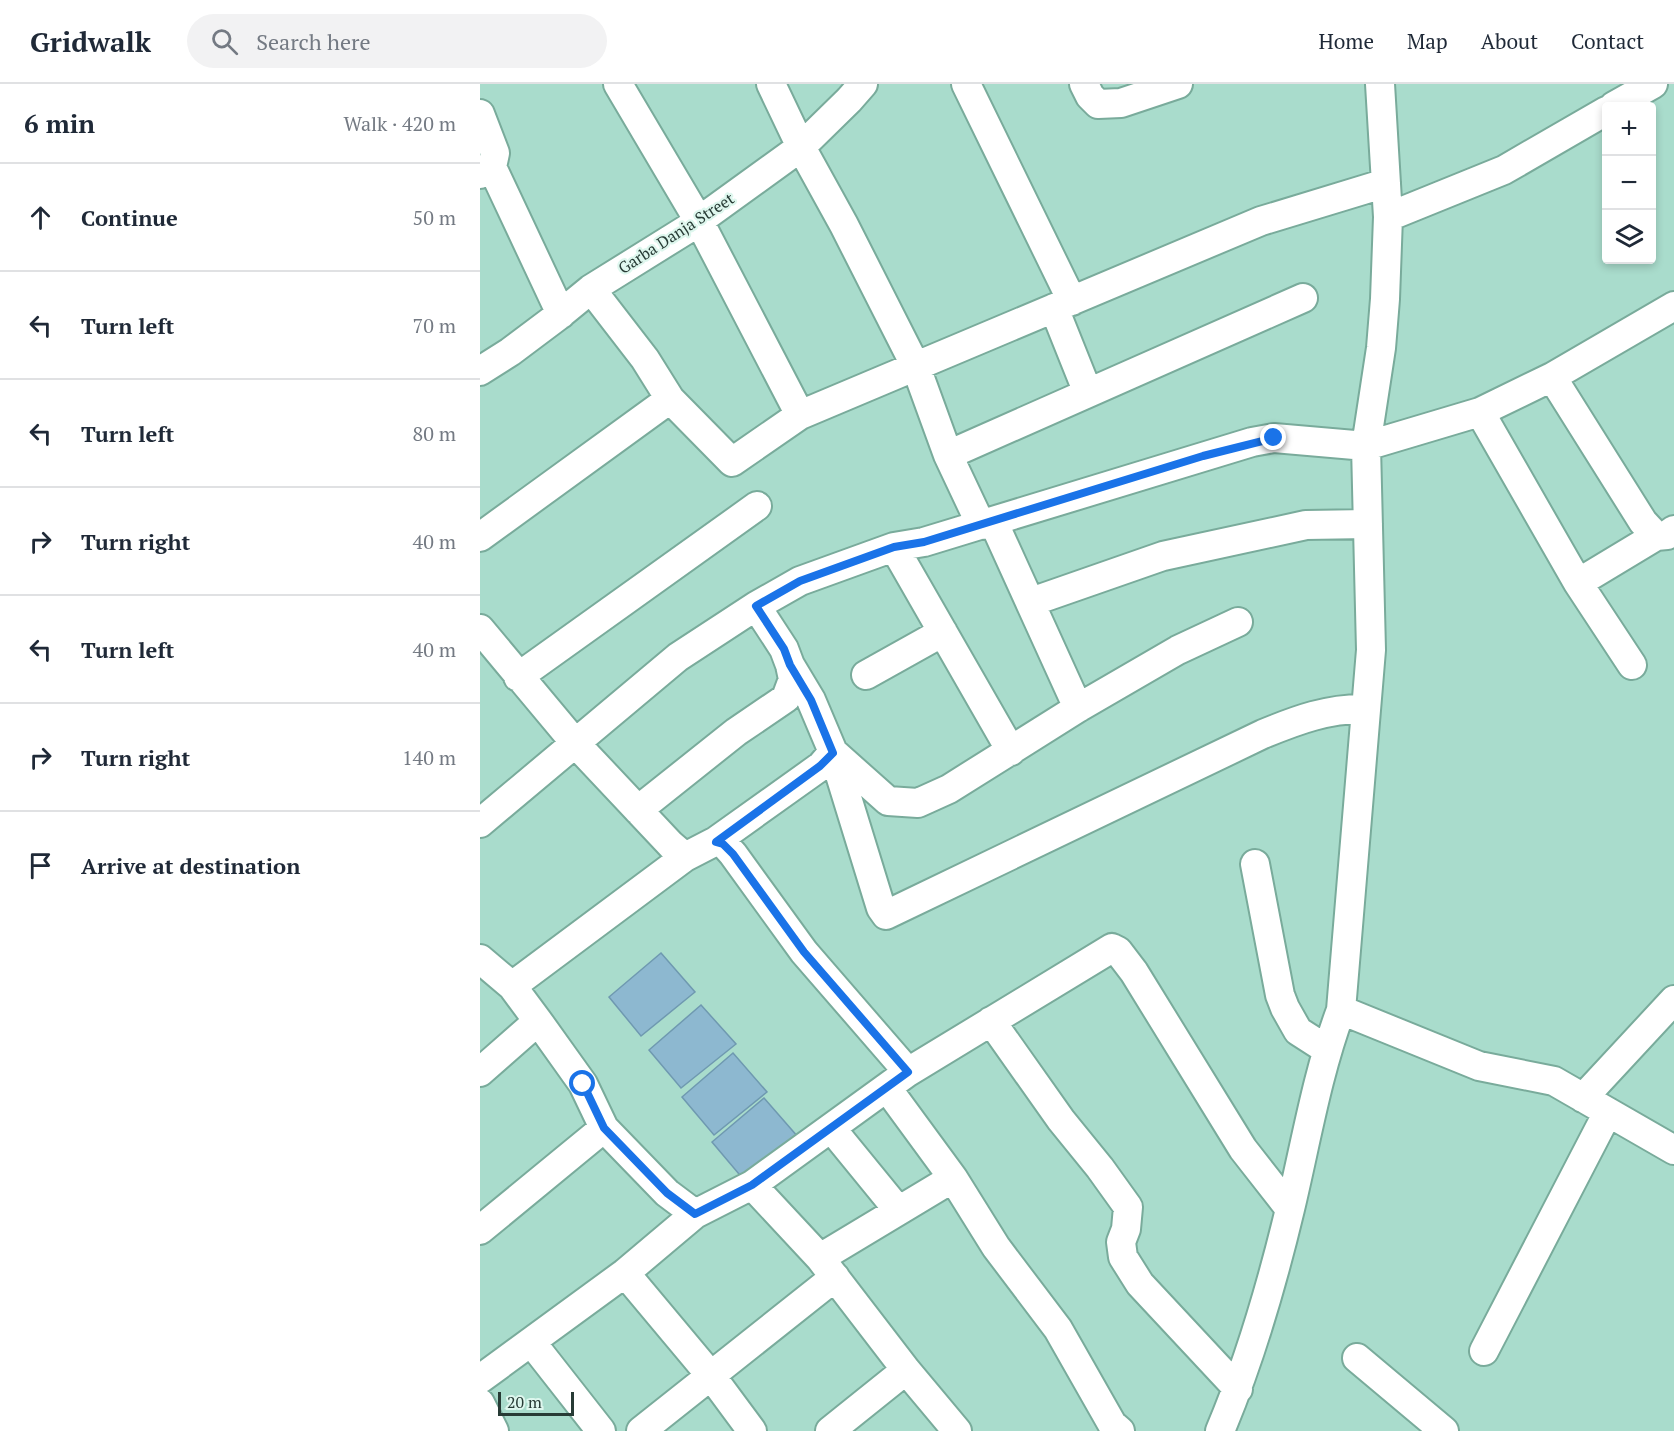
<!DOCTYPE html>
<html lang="en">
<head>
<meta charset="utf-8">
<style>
	:root { --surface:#fff; --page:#f2f2f3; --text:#1f2937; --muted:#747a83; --line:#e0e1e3 }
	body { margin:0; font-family:"PT Serif",serif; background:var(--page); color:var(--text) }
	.controls { position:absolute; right:18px; top:18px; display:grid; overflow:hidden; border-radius:6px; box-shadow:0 3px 9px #0003 }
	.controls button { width:54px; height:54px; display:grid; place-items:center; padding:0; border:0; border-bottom:2px solid var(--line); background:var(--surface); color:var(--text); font:30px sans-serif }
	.scale { position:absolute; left:18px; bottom:15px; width:76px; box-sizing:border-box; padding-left:6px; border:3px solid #273b35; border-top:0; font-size:16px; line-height:21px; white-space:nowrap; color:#273b35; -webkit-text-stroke:4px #def7ee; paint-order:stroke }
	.stop { position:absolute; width:18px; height:18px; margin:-14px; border:4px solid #1a73e8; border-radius:50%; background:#fff }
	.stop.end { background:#1a73e8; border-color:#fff; box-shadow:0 2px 6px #0008 }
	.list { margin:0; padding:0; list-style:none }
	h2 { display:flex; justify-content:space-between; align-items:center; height:78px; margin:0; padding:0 24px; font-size:26px }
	h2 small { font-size:20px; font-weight:400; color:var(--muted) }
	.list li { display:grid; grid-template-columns:39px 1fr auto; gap:18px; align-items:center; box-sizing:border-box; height:108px; padding:0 24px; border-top:2px solid var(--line) }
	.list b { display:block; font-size:22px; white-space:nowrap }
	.list em { font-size:20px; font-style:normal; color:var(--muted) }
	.icon { flex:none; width:33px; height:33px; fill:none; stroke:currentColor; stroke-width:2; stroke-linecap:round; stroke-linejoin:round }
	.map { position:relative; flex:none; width:1194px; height:1347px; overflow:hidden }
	header { display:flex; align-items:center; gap:36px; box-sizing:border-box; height:84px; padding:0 30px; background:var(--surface); border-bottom:2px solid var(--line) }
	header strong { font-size:28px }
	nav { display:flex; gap:33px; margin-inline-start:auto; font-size:21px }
	.search { width:420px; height:54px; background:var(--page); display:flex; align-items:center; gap:15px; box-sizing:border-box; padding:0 21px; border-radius:33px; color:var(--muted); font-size:22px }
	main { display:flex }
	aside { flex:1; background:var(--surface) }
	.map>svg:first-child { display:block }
	.building { fill:#8db8d0; stroke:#6f99b0; stroke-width:1.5 }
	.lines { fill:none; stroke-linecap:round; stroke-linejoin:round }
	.minor-casing { stroke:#79ab9b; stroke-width:32 }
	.minor { stroke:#fff; stroke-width:28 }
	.route { stroke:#1a73e8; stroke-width:8 }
	.labels { text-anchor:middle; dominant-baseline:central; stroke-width:4.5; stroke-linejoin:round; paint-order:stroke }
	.street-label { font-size:16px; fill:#273b35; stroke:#def7ee }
</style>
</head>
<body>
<header>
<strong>Gridwalk</strong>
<div class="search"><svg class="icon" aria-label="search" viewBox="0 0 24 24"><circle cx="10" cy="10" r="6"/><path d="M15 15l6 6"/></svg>Search here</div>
<nav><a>Home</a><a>Map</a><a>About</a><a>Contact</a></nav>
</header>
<main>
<aside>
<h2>6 min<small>Walk · 420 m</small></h2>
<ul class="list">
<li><svg class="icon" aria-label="ahead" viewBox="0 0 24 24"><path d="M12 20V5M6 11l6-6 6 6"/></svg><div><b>Continue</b></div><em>50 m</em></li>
<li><svg class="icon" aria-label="left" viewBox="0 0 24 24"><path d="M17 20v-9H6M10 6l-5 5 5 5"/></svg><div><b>Turn left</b></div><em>70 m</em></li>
<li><svg class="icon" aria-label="left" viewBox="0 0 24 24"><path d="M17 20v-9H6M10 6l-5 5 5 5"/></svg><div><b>Turn left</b></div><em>80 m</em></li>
<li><svg class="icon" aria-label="right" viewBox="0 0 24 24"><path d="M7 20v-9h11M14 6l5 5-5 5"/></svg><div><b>Turn right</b></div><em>40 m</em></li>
<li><svg class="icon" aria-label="left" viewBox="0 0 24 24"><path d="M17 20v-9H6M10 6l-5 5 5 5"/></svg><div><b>Turn left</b></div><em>40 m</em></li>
<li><svg class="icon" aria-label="right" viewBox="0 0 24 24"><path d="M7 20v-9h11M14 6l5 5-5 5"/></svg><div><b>Turn right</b></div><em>140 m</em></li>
<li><svg class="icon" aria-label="arrive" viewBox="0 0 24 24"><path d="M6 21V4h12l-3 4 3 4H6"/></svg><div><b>Arrive at destination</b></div></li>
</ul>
</aside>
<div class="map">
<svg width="1194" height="1347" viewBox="0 0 1194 1347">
	<rect width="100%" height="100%" fill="#a9dccc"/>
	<path class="building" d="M181 869 215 908 161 952 129 913Z
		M221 921 256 960 201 1004 169 966Z
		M253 969 287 1008 234 1051 202 1013Z
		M284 1014 318 1053 264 1096 232 1058Z"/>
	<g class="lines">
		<g class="minor-casing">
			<path id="minor" d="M138 0 219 137 320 331
				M291 0 321 63 364 141 436 283 468 371 501 441
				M486 0 592 217
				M604 0 610 12 618 20 641 19 698 0
				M1134 22 1173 0
				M0 30 15 69 12 83
				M0 90 12 83 81 230
				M908 133 1024 86 1126 27
				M111 205 165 275 190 315 252 378 320 331 781 137 906 99
				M574 224 608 309
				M0 287 30 268 78 232 111 205 209 144 321 63 369 16 383 0
				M1072 293 1163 438 1176 452 1187 451 1194 446
				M1000 328 1098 499 1152 581
				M468 371 823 214
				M513 437 598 624
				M0 453 190 315
				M414 463 531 667
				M1098 499 1176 452
				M551 518 683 472 826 441 888 440
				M0 545 96 660 191 761 205 773 236 757 341 682 353 668 408 717 438 719 469 705 598 624 698 566 758 538
				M310 581 331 616 353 668 401 824 406 831 783 650C817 636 849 624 886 625
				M386 591 463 548
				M38 593 277 422
				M158 726 256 648 306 614 313 595 310 581 304 565 276 522
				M0 739 198 573 276 522 320 497 414 463 444 458 772 358 794 354 886 362 1000 328 1072 293 1194 222
				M236 757 244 760 253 770 324 868 428 988
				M775 780 800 911 805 924 818 947 846 965
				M0 875 32 902 58 937 103 1000 124 1044 187 1109 215 1130
				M32 902 205 773
				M861 926 999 982 1074 997 1194 1066
				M511 937 581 1036 620 1084 648 1123 646 1145 641 1158 643 1173 660 1200 758 1305
				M0 988 58 937
				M407 1004 473 1094 516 1163 578 1245 632 1340 640 1347
				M1103 1014 1194 916
				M351 1044 418 1126
				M272 1101 340 1174 426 1286 477 1347
				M0 1146 124 1044
				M340 1174 473 1094
				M145 1189 232 1293 272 1347
				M52 1259 121 1347
				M1004 1267 1128 1028
				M877 1274 964 1347
				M0 1295 145 1189 215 1130 272 1101 428 988 632 864 638 867 654 888 763 1065 810 1125
				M0 1319 14 1347
				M161 1347 355 1193
				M350 1347 426 1286
				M740 1347C770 1276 792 1200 810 1125 826 1058 837 990 861 926L891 566 886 362 901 264 905 215 908 133 900 0"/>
		</g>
		<use href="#minor" class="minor"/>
	</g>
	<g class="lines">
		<path class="route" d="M103 1000 124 1044 187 1109 215 1130 272 1101 428 988 324 868 253 770 243 760 236 758 340 682 353 669 331 616 310 581 304 565 276 522 320 497 414 463 444 458 723 372 794 354"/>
	</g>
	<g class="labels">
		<g class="street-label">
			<text transform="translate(196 149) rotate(-33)">Garba Danja Street</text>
		</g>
	</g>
</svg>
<div class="controls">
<button>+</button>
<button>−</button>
<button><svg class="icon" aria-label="layers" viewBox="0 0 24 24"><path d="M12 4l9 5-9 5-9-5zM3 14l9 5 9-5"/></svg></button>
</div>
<div class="scale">20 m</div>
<div class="stop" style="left:103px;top:1000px"></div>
<div class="stop end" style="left:794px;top:354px"></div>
</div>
</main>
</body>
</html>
